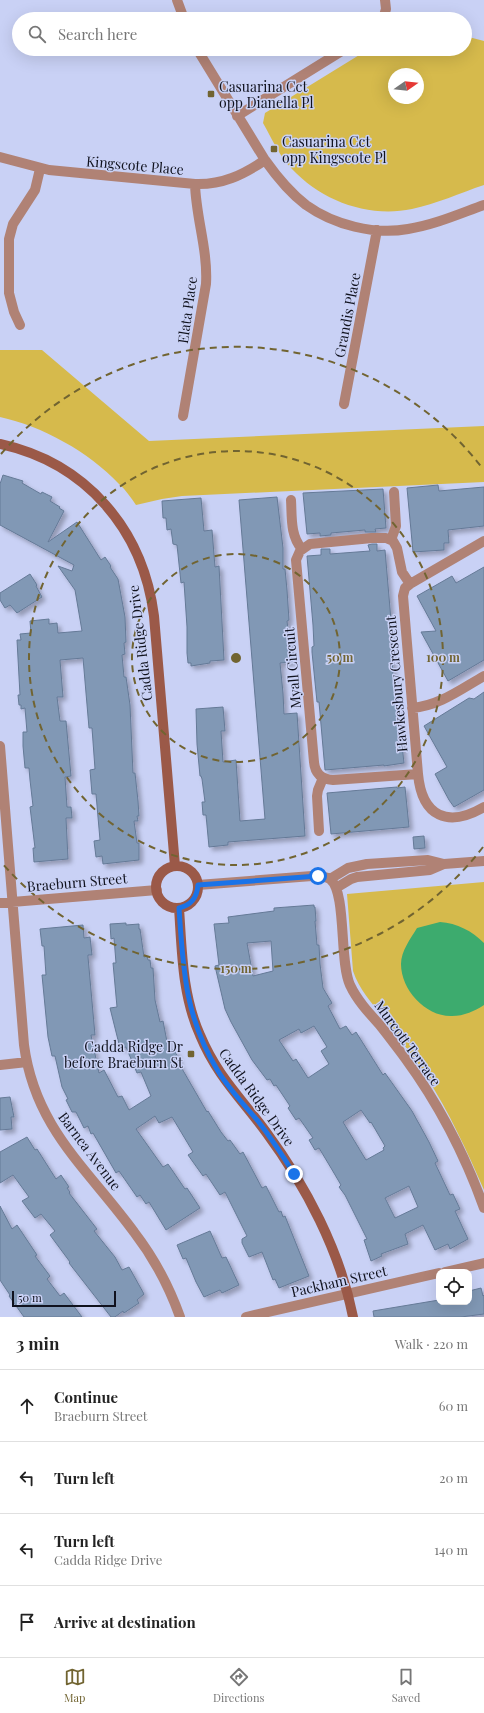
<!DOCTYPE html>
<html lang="en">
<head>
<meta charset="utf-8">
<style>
	:root { --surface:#fff; --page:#f6f6f6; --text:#222; --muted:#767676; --line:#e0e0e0; --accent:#716431 }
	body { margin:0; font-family:"Playfair Display",serif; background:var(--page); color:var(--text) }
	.controls { position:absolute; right:12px; bottom:12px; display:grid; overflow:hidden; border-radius:8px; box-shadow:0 4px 16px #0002 }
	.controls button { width:36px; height:36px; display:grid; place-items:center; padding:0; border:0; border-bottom:1px solid var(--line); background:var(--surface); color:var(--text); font:20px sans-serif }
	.compass { position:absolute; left:388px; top:68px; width:36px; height:36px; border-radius:50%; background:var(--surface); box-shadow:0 4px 16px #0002; rotate:76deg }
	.scale { position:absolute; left:12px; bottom:10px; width:104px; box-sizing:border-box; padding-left:4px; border:2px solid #10121e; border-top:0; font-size:11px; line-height:14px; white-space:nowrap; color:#10121e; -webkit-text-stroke:3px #c9d1f5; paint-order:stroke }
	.stop { position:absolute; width:12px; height:12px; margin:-9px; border:3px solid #1a73e8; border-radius:50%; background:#fff }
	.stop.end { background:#1a73e8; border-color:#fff; box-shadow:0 1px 4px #0008 }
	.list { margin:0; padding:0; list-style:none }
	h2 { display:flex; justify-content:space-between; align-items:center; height:52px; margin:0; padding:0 16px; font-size:17px }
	h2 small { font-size:13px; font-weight:400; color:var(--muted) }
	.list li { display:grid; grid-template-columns:26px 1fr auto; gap:12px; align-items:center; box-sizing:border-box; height:72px; padding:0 16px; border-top:1px solid var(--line) }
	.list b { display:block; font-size:15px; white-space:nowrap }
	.list p { margin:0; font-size:13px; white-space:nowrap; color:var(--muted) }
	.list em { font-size:13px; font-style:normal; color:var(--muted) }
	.icon { flex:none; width:22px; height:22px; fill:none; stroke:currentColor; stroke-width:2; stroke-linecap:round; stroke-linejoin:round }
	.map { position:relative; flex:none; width:484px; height:1317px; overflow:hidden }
	.search { position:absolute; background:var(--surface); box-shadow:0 4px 16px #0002; left:12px; right:12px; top:12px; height:44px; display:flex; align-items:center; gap:10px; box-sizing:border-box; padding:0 14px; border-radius:22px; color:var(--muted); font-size:15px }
	.sheet { height:340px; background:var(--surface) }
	nav { display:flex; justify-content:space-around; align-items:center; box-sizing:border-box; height:56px; border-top:1px solid var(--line); background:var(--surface); font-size:11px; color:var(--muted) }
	nav a { display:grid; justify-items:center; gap:2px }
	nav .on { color:var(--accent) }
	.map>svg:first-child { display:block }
	.green { fill:#d6ba4c; fill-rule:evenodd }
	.water { fill:#3dab6e }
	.building { fill:#8198b5; stroke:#657a97; fill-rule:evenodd; filter:url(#shadow) }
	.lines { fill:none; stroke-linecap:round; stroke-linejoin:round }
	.street { stroke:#b08275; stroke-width:10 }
	.secondary { stroke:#9b5948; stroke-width:10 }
	.route { stroke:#1a73e8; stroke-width:5 }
	.ring { fill:none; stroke:#716431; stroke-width:2; stroke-dasharray:7 5 }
	.poi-dot { fill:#716431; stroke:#c9d1f5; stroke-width:1.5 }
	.labels { text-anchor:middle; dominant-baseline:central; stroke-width:3; stroke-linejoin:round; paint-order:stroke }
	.poi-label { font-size:14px; fill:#10121e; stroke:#c9d1f5; text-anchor:start }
	.street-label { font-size:14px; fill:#10121e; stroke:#c9d1f5 }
	.centre { fill:#716431; stroke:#c9d1f5; stroke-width:2 }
	.ring-label { font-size:12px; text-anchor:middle; font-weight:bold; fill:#716431; stroke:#c9d1f5; stroke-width:3; stroke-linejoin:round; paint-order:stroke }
</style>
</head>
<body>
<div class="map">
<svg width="484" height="1317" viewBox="0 0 484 1317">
	<defs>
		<filter id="shadow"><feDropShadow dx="3.5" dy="3.5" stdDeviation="2" flood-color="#0004"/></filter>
	</defs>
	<rect width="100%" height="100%" fill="#c9d1f5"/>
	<path class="green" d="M465 36 484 41V185C460 193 436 204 412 209 368 218 322 201 292 169 280 157 272 139 263 123L265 113 369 49H465ZM394 74H418V98H394Z
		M0 350H42L149 441 484 426V482L182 496 162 499 136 505C131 498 126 490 119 484 89 452 42 426 0 417Z
		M484 882V1190C467 1151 449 1112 426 1076 414 1058 401 1040 388 1024 375 1006 360 992 353 971L347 894Z"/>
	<path class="water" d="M440 922C457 923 472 931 484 943V1005C475 1011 464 1016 452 1016 426 1017 401 990 401 964 401 951 411 938 417 928Z"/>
	<path class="building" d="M3 475 23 481 22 483 41 494 42 492 52 497 50 501 60 507 59 508 64 511 48 542 77 522 101 560 105 557 111 566 110 567 118 579 125 617 126 642 124 643 125 654 122 655 124 677H126L130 705 133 773H135L138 801 139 816H137L138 821H134L137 843H139V860L103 864 102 856 96 857 94 841 100 840 96 794H92L90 770 95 769 92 728H89L83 658 60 660 63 697H57L60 721H66L71 776 65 777 67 807H71L72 818H66L68 859 34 862 33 848H35L30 807 33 806 30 780 29 768H25L23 746V732H27L25 708 21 709V705H19L18 695H20L17 640H21L20 634 31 633 30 621 49 619V624L57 623 58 633 82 631 75 590 58 566 72 571 74 565 0 525V484Z
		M438 485 439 491 484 487V526L448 530 449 543H444V550L413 552 407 488Z
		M383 489 386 528 375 529 376 532H365V530L331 533V535L320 536V533L307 534 303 493Z
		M277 497 283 548V569H285L287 590 289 620 287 621 292 662 280 663 283 693 284 714 297 713 305 836 228 842V845L209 847 206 815H203L202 802H205L202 779 201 776H200L197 744 196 709 223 707 225 731H221L223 762 236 760 240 821 265 819 239 500Z
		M201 498 204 531 212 530 215 567 219 566 224 660 210 661V663L191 666V663H188L187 653V627L184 582 181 583 177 545 173 544 171 529 167 530 166 518H163L162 501Z
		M372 544H377V551L385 550 392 632H390L395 700H397L404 763 384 766V765L325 770 319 702H317L312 652V647L314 646 313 625 307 556 321 555V549H330V554L370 551 368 545Z
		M484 567V660L448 681 421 632 436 631 417 596 452 576 456 583Z
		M30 574 37 585 36 586 42 597 17 613 10 605 5 608 0 600V593Z
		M484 692V790L454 807 449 800 435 774 447 767 424 726 469 698 474 699Z
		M397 787V788L405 787 409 827 331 834 327 793Z
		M424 836 425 848 414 849 413 837Z
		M314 905V907H315L316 921H315L317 945H319L320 964 323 988 332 1003 328 1006 340 1029 346 1026 352 1035 356 1032 383 1075 385 1073 412 1111 429 1142 438 1161 435 1163 450 1195 453 1194 460 1209 455 1211 468 1239 450 1249 448 1244 435 1250 423 1225 405 1234 408 1244 381 1254 382 1256 371 1261 364 1240 367 1239 345 1195 339 1187 341 1185 331 1168 319 1148 315 1150 309 1140 313 1138 299 1118 296 1120 288 1108 290 1106 276 1085 274 1086 270 1079 267 1080 252 1060 231 1022 225 1009 215 966 219 965 214 924 229 923 228 917 274 911V908ZM271 941 273 971 253 976 247 943ZM314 1026 327 1047 321 1051 329 1064 308 1078 296 1059 293 1061 279 1040 299 1029 301 1033ZM361 1110 370 1123 371 1122 385 1146 383 1148 384 1150 366 1160 343 1122ZM409 1186 418 1207 395 1218 385 1198Z
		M126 923V925L139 924V929H140L144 957 147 956 148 960H150L151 968H153L155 1000 160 1022 163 1021 169 1052 174 1049 179 1060H177L207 1112 208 1111 221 1132 228 1141 230 1140 240 1154 243 1152 262 1188 266 1186 279 1212 281 1211 283 1217 285 1216 309 1276 279 1288 275 1279 273 1280 262 1252 249 1257 242 1243V1239L247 1236 225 1192 220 1195 206 1174 203 1176 188 1155 193 1152 172 1117 159 1123 155 1116 136 1129 163 1167 168 1164 185 1189 187 1188 200 1208 166 1230 149 1202 146 1204 140 1195 137 1197 119 1171 116 1173 93 1133 91 1134 88 1126 84 1128 76 1112H72L66 1100 68 1099 62 1087 55 1056H52L48 1037 42 975H46L44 946H42L40 929 83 925 84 938 90 937 92 955H88V957L95 1035H91L99 1073 104 1070 118 1097 122 1096 129 1110 151 1096 141 1072 137 1073 126 1047 120 1048 110 1008 117 1007 113 963H116L114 938 111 939 110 924Z
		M10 1097 14 1117H11L12 1129 0 1130V1098Z
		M27 1137 35 1150 37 1149 56 1179 61 1175 69 1187 67 1188 70 1192 69 1193 97 1229 94 1231 115 1257 122 1270 129 1267 144 1294 137 1300 139 1303 124 1313 123 1311 115 1317H111L69 1263 70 1262 50 1235 55 1231 41 1214 35 1218 22 1201 29 1197 13 1175 0 1183V1152Z
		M0 1206 12 1229 17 1225 37 1255 35 1256 50 1276 47 1279 60 1296 64 1293 82 1317H24L9 1296 10 1295 0 1280Z
		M210 1231 222 1258 226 1257 239 1285 222 1293 220 1290 204 1297 196 1282 186 1258 183 1259 177 1245Z
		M481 1288 483 1296 484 1295V1314L461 1317H374L373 1311 439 1300V1302H469V1291Z"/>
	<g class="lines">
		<path class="street" d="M177 0 184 19
			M383 19 386 9 385 0
			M197 49 265 160C277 177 289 192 306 205 334 225 374 235 408 229 434 225 459 214 484 205
			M237 116 345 49
			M0 157 49 170 195 184C222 185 243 175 265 160
			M20 325 14 312 9 293V239L13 224 35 190 40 169
			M344 404 377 230
			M183 416 206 284C208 250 196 218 195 184
			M291 500C292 516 290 536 302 549
			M391 540 396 526 394 492
			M484 541 410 584 405 588 403 596 418 774C422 817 448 828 484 807
			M410 584 402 572 397 548 393 541 386 538H372L310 544 300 551 296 560 314 762C315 773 321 779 333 780L418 774
			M412 708C439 706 461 689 484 676
			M0 746 24 1045C35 1128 87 1168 134 1232 154 1258 169 1286 180 1317
			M319 831 317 796 318 790 323 778
			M330 879 348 868 367 864 428 860 444 864 484 861
			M198 885 312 876C317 876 325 876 330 879 347 892 339 962 350 985 357 1000 368 1012 379 1024 388 1035 396 1046 405 1058 438 1103 465 1155 484 1208
			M336 888 351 879 357 877 430 870 444 864
			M0 903 157 890
			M0 1065 27 1062
			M445 1272 484 1263
			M246 1317 439 1273"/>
		<path class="secondary" d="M0 444C86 463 143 529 154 616L175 866
			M156 887a21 21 0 1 1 42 0a21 21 0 1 1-42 0Z
			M179 908C182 951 182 995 200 1035 217 1076 241 1098 266 1132 306 1186 340 1251 353 1317"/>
	</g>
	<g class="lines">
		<path class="route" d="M294 1174C283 1156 271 1138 258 1121 244 1105 229 1089 218 1071 185 1018 183 968 179 908 192 905 197 897 198 885L318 876"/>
	</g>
	<g class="ring">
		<circle cx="236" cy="658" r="104"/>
		<circle cx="236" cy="658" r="207"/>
		<path d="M483 847A311 311 0 0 1 1 862M1 454A311 311 0 0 1 483 469"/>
	</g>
	<g class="poi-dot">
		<rect x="207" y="90" width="8" height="8" rx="2"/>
		<rect x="270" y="145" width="8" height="8" rx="2"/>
		<rect x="187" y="1050" width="8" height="8" rx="2"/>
	</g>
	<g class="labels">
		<g class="poi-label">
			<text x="219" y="86">Casuarina Cct<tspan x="219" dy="16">opp Dianella Pl</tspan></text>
			<text x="282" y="141">Casuarina Cct<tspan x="282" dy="16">opp Kingscote Pl</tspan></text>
			<text x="183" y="1046" text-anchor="end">Cadda Ridge Dr<tspan x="183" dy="16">before Braeburn St</tspan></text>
		</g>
		<g class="street-label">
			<text transform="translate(135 165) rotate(5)">Kingscote Place</text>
			<text transform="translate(187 310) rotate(-82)">Elata Place</text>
			<text transform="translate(347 315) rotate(-79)">Grandis Place</text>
			<text transform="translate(140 643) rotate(-97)">Cadda Ridge Drive</text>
			<text transform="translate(292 668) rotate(-95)">Myall Circuit</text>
			<text transform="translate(396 684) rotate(-95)">Hawkesbury Crescent</text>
			<text transform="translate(77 882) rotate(-5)">Braeburn Street</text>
			<text transform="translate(408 1043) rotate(54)">Murcott Terrace</text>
			<text transform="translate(257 1097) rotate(54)">Cadda Ridge Drive</text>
			<text transform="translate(90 1151) rotate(53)">Barnea Avenue</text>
			<text transform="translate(339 1281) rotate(-13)">Packham Street</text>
		</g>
	</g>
	<circle cx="236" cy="658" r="6" class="centre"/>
	<g class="ring-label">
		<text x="340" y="662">50 m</text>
		<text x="443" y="662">100 m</text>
		<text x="236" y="973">150 m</text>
	</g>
</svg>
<div class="controls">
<button><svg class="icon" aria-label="locate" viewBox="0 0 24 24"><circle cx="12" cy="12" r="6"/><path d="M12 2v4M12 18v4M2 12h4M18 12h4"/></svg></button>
</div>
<svg class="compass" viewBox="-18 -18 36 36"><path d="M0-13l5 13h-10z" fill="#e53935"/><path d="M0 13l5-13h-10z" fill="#767676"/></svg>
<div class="scale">50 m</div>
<div class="stop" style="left:318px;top:876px"></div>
<div class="stop end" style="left:294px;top:1174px"></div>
<div class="search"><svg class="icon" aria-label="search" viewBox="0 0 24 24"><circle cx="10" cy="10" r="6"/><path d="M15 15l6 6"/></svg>Search here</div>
</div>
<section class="sheet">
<h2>3 min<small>Walk · 220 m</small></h2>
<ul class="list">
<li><svg class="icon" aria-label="ahead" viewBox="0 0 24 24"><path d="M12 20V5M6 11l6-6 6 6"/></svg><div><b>Continue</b><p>Braeburn Street</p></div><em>60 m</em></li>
<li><svg class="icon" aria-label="left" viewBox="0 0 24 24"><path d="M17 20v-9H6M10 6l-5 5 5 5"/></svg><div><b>Turn left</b></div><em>20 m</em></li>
<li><svg class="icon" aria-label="left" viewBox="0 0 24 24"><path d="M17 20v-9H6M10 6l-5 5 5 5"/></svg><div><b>Turn left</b><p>Cadda Ridge Drive</p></div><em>140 m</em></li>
<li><svg class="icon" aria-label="arrive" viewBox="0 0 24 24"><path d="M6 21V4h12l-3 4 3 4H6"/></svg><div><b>Arrive at destination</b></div></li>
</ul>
</section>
<nav>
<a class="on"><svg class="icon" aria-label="map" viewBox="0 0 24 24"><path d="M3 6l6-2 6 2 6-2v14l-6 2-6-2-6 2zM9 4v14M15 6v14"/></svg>Map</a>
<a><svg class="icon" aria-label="directions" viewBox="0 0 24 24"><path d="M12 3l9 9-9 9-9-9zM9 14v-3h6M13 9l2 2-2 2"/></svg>Directions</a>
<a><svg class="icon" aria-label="saved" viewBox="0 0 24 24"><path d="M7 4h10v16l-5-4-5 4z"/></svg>Saved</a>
</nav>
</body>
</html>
